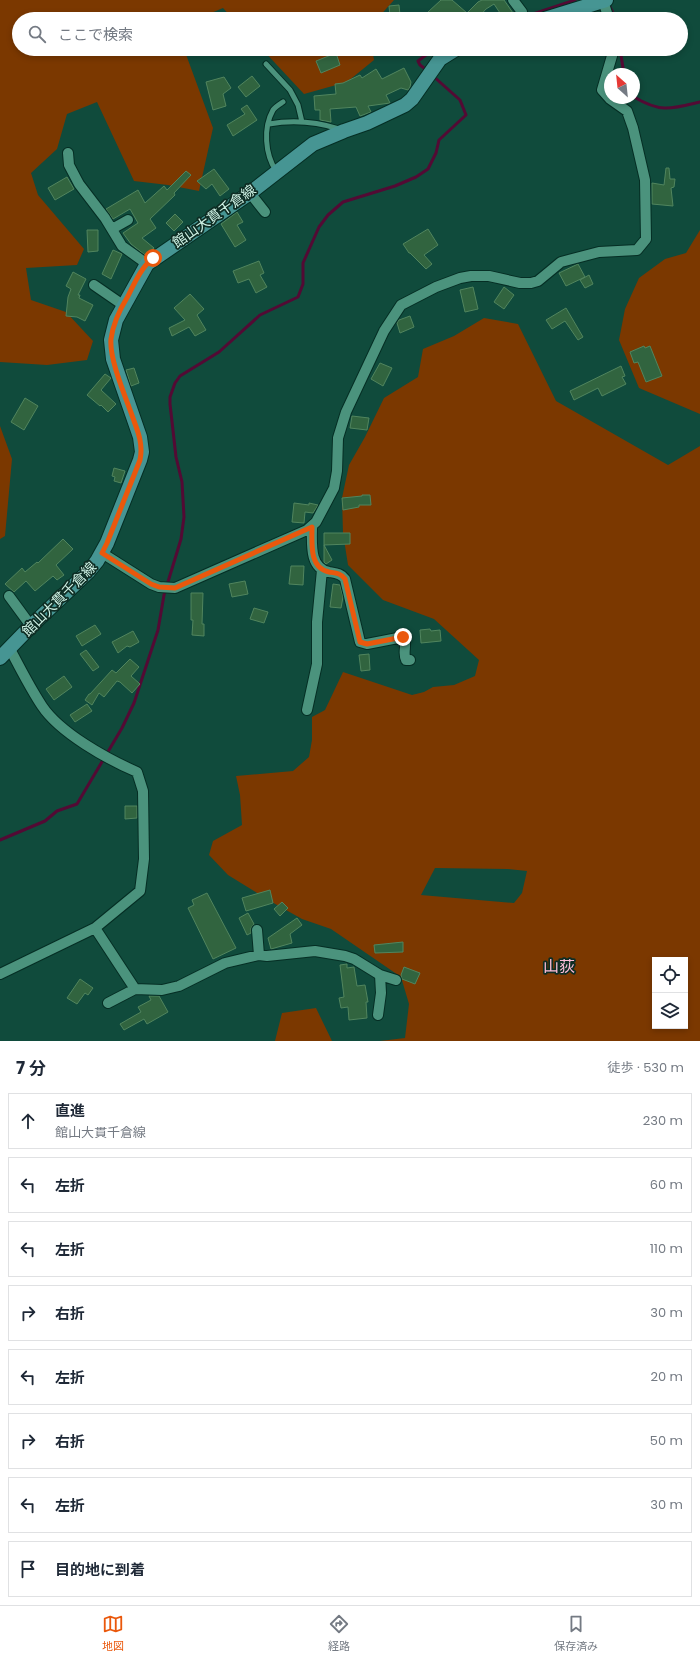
<!DOCTYPE html>
<html lang="ja">
<head>
<meta charset="utf-8">
<style>
	:root { --surface:#fff; --page:#f2f2f3; --text:#1f2937; --muted:#747a83; --line:#e0e1e3; --accent:#ea580c }
	body { margin:0; font-family:Poppins,"Noto Sans JP",sans-serif; background:var(--page); color:var(--text) }
	.controls { position:absolute; right:12px; bottom:12px; display:grid; overflow:hidden; border-radius:0px; box-shadow:0 2px 6px #0003 }
	.controls button { width:36px; height:36px; display:grid; place-items:center; padding:0; border:0; border-bottom:1px solid var(--line); background:var(--surface); color:var(--text); font:20px sans-serif }
	.compass { position:absolute; left:604px; top:68px; width:36px; height:36px; border-radius:50%; background:var(--surface); box-shadow:0 2px 6px #0003; rotate:333deg }
	.stop { position:absolute; width:12px; height:12px; margin:-9px; border:3px solid #ea580c; border-radius:50%; background:#fff }
	.stop.end { background:#ea580c; border-color:#fff; box-shadow:0 1px 4px #0008 }
	.list { margin:0; padding:0; list-style:none }
	h2 { display:flex; justify-content:space-between; align-items:center; height:52px; margin:0; padding:0 16px; font-size:17px }
	h2 small { font-size:13px; font-weight:400; color:var(--muted) }
	.list li { display:grid; grid-template-columns:26px 1fr auto; gap:12px; align-items:center; box-sizing:border-box; height:56px; margin:0 8px 8px; padding:0 8px; border:1px solid var(--line); border-radius:0px }
	.list b { display:block; font-size:15px; white-space:nowrap }
	.list p { margin:0; font-size:13px; white-space:nowrap; color:var(--muted) }
	.list em { font-size:13px; font-style:normal; color:var(--muted) }
	.icon { flex:none; width:22px; height:22px; fill:none; stroke:currentColor; stroke-width:2; stroke-linecap:round; stroke-linejoin:round }
	.map { position:relative; flex:none; width:700px; height:1041px; overflow:hidden }
	.search { position:absolute; background:var(--surface); box-shadow:0 2px 6px #0003; left:12px; right:12px; top:12px; height:44px; display:flex; align-items:center; gap:10px; box-sizing:border-box; padding:0 14px; border-radius:22px; color:var(--muted); font-size:15px }
	.sheet { height:564px; background:var(--surface) }
	nav { display:flex; justify-content:space-around; align-items:center; box-sizing:border-box; height:56px; border-top:1px solid var(--line); background:var(--surface); font-size:11px; color:var(--muted) }
	nav a { display:grid; justify-items:center; gap:2px }
	nav .on { color:var(--accent) }
	.map>svg:first-child { display:block }
	.green { fill:#7b3800; fill-rule:evenodd }
	.lines { fill:none; stroke-linecap:round; stroke-linejoin:round }
	.stream { stroke:#530a34; stroke-width:3 }
	.building { fill:#31643f; stroke:#51855e }
	.lane-casing { stroke:#052e24; stroke-width:7 }
	.street-casing { stroke:#052e24; stroke-width:12 }
	.secondary-casing { stroke:#052e24; stroke-width:16 }
	.lane { stroke:#4b937d; stroke-width:5 }
	.street { stroke:#4b937d; stroke-width:10 }
	.secondary { stroke:#469593; stroke-width:14 }
	.route { stroke:#ea580c; stroke-width:5 }
	.labels { text-anchor:middle; dominant-baseline:central; stroke-width:3.5; stroke-linejoin:round; paint-order:stroke }
	.street-label { font-size:14px; fill:#cff2e5; stroke:#0e2d24 }
	.quarter-label { font-size:16px; fill:#fdbed9; stroke:#0e2d24 }
</style>
</head>
<body>
<div class="map">
<svg width="700" height="1041" viewBox="0 0 700 1041">
	<rect width="100%" height="100%" fill="#104b3c"/>
	<path class="green" d="M0 0H394L377 19H233L223 8 197 19H19V49H184L213 128 199 191 168 185 134 181 97 102 67 114 57 149 31 173 38 195 84 249 77 265 26 268 31 300 66 312 93 341 87 360 47 365 0 362Z
		M262 49H372L374 60 347 82 304 94Z
		M700 230V414L639 388 619 340 625 309 639 278 665 259 686 253Z
		M484 318 518 324 556 401 668 465 700 446V1041H380L405 1038 409 1004 401 977 331 929 302 919 270 901 228 875 209 855 213 841 242 825 240 795 236 776 293 771 309 757 312 740V717L325 710 343 672 412 695 424 692 433 687 454 685 475 676 479 660 434 619 383 600 348 565 343 533 342 498 349 465 365 437 384 398 418 377 423 349 454 336ZM435 868 508 869 527 871 522 893 514 903 421 895ZM655 960H685V1026H655Z
		M0 426 12 459 5 536 0 539Z
		M316 1008 332 1041H275L282 1013Z"/>
	<g class="lines">
		<path class="stream" d="M609 5 616 19
			M524 17 575 0
			M620 49 624 74
			M428 71 420 65 418 61 434 49
			M634 97C661 113 671 109 700 102
			M0 840 45 821 57 811 77 804 122 728 134 703 158 630 164 595 181 539 184 517 182 482 176 457 170 404V397L175 383 180 376 219 352 260 315 298 297 303 284V263L319 227 328 215 343 202 395 186 416 177 428 169 436 153 439 140 466 115 460 100 433 76"/>
	</g>
	<path class="building" d="M441 0H452L467 13 478 2 482 0H504L513 13 504 19 494 4 486 9 477 19H435L428 12Z
		M399 5 400 15 390 16 389 6Z
		M336 53 340 65 321 73 316 61Z
		M404 68 411 82 410 87 408 90 401 88 386 95 390 103 368 106 371 112 360 116 356 107 330 109 331 122 320 120V110H315L314 96 336 94 335 84 343 83 360 75 362 78 376 69 382 79Z
		M252 76 260 86 246 97 238 87Z
		M224 77 231 88 223 94 226 106 213 110 206 82Z
		M247 105 257 120 233 136 227 125 245 114 241 109Z
		M666 168H669L670 179H675L674 187 671 188 673 206 652 204V183L664 185Z
		M214 169 229 189 220 196 212 184 206 189 197 181Z
		M186 171 191 175 174 193 175 195 150 219 156 228 142 238 154 248 145 255 131 244 123 233 138 223 130 209 113 219 106 209 138 190 145 203 164 186 167 190Z
		M67 177 74 189 55 200 48 188Z
		M237 212 243 222 237 225 246 240 235 247 221 224Z
		M175 214 183 222 174 231 166 223Z
		M428 229 438 245 424 255 432 264 426 269 410 253H409L403 244Z
		M87 230H98V251L88 252Z
		M113 250 122 254 111 279 102 274Z
		M259 261 264 273 260 275 267 287 256 293 249 279 238 283 233 271Z
		M578 264 585 277 566 286 559 273Z
		M73 272 86 279 78 295H80L79 298 93 305 85 321 77 317 66 316 68 297 71 289 66 286Z
		M589 275 593 284 585 288 580 280Z
		M473 287 478 309 465 312 460 290Z
		M504 287 514 295 504 309 494 302Z
		M190 294 204 309 197 315 206 330 195 336 189 327 172 336 169 328 185 320 174 308Z
		M566 308 583 337 578 340 565 321 552 329 546 320Z
		M410 316 414 327 400 333 397 323 399 320Z
		M644 346 645 348 650 346 662 376 646 382 638 362 634 363 630 352Z
		M380 363 392 368 383 386 371 379Z
		M621 366 625 376 622 377 626 384 602 396 598 388 574 400 570 391Z
		M134 368 139 383 131 386 126 370Z
		M105 374 111 378 101 390 116 404 108 412 101 405 100 406 87 395Z
		M25 398 38 406 24 430 11 422Z
		M352 416 369 418 367 430 350 428Z
		M114 468 125 471 121 483 114 481 115 477 112 476Z
		M362 495H370L371 505H359V507L343 510 342 498 362 496Z
		M294 503 309 505V503L318 505 313 513 305 512 304 523 292 522Z
		M324 533H350V544L324 545 332 560 326 564 324 562Z
		M63 539 73 549 56 565 64 575 57 580 53 576 35 591 26 581 14 592 5 584 22 568 25 572 37 562 38 563Z
		M291 566H304L303 585 289 584Z
		M245 581 248 594 232 597 229 584Z
		M333 584 340 585 343 597 341 608 330 607Z
		M191 593H203L202 624H204V636L192 635 193 620H191Z
		M254 608 268 612 264 623 250 619Z
		M95 625 101 634 82 646 76 636Z
		M430 629 431 631 440 630 441 641 421 643 420 630Z
		M133 631 139 642 130 647 127 646 118 653 112 642Z
		M86 650 99 667 93 671 80 654Z
		M369 654 370 670 361 671 359 655Z
		M130 659 139 667 131 676 140 684 132 693 120 682 117 681 104 697 99 693 92 705 85 700 89 694H90L112 670 116 673Z
		M64 676 72 687 54 700 46 689Z
		M87 704 92 711 75 722 70 715Z
		M125 806H137V818L125 819Z
		M270 890 273 903 246 911 242 898Z
		M207 893 236 948 213 959 188 908 194 905 192 900Z
		M282 902 288 908 280 916 274 909Z
		M248 913 254 924 251 928V933L247 935 239 918Z
		M297 918 302 925 290 934 292 943 271 949 268 938Z
		M403 942V952L375 953 374 945Z
		M347 964V968L354 967 357 986 365 985 368 1002H366L367 1018 349 1020 348 1007 341 1008 339 998 344 997 340 965Z
		M404 967 420 973 415 984 402 979 401 975Z
		M80 979 93 988 88 995 85 993 77 1004 67 998Z
		M149 996H159L168 1012 147 1024 144 1019 124 1030 120 1024 141 1012 138 1007 151 1000Z"/>
	<g class="lines">
		<g class="lane-casing">
			<path id="lane" d="M266 64 290 90 298 105 302 122
				M269 124C292 120 317 122 339 129
				M276 171C265 154 263 128 273 110 275 107 280 104 283 102"/>
		</g>
		<g class="street-casing">
			<path id="street" d="M513 0 522 12 523 19
				M603 1 609 19
				M68 153 69 165 79 184 105 218 122 246 147 264
				M250 193 265 212
				M112 229 128 220
				M94 285 123 305
				M312 527C312 543 309 568 329 572 335 573 341 573 345 579L360 642 367 644 403 637C408 644 402 653 406 660H410
				M102 553 151 584 159 587 175 588 307 530 316 522 334 488 337 471 338 438 346 412 384 331 401 305 436 287 460 278 471 276H489L520 283H531L538 281 561 262 599 252 637 250 646 239 645 180 633 128 627 111 610 99 602 90 614 49
				M9 596 31 626
				M307 710 317 664V622L322 570
				M95 928 135 989
				M257 930 259 955
				M0 974 95 928 140 891 144 859 143 791 137 772C107 759 60 733 42 706 30 688 20 668 10 649
				M108 1003 135 989 162 990 179 986 225 963 259 955 267 956 315 951 345 956 354 959 380 975 396 980
				M378 1015 381 993 380 975"/>
		</g>
		<g class="secondary-casing">
			<path id="secondary" d="M545 19 606 0
				M0 658 31 626 88 572 97 561 107 543 140 460 142 452 140 437 113 359 111 340 116 320 147 264 250 193 313 144 344 131 367 123 405 105 412 99 440 59 456 49"/>
		</g>
		<use href="#lane" class="lane"/>
		<use href="#street" class="street"/>
		<use href="#secondary" class="secondary"/>
	</g>
	<g class="lines">
		<path class="route" d="M153 258C141 268 135 282 128 296 120 309 113 323 111 339 109 360 127 400 134 421 139 434 143 446 140 460L107 543 102 553 151 584 159 587 175 588 312 527C312 543 309 568 329 572 335 573 341 573 345 579L360 642 367 644 403 637"/>
	</g>
	<g class="labels">
		<g class="street-label">
			<text transform="translate(214 216) rotate(-35)">館山大貫千倉線</text>
			<text transform="translate(59 599) rotate(-45)">館山大貫千倉線</text>
		</g>
		<g class="quarter-label">
			<text x="559" y="966">山荻</text>
		</g>
	</g>
</svg>
<div class="controls">
<button><svg class="icon" aria-label="locate" viewBox="0 0 24 24"><circle cx="12" cy="12" r="6"/><path d="M12 2v4M12 18v4M2 12h4M18 12h4"/></svg></button>
<button><svg class="icon" aria-label="layers" viewBox="0 0 24 24"><path d="M12 4l9 5-9 5-9-5zM3 14l9 5 9-5"/></svg></button>
</div>
<svg class="compass" viewBox="-18 -18 36 36"><path d="M0-13l5 13h-10z" fill="#e53935"/><path d="M0 13l5-13h-10z" fill="#747a83"/></svg>
<div class="stop" style="left:153px;top:258px"></div>
<div class="stop end" style="left:403px;top:637px"></div>
<div class="search"><svg class="icon" aria-label="search" viewBox="0 0 24 24"><circle cx="10" cy="10" r="6"/><path d="M15 15l6 6"/></svg>ここで検索</div>
</div>
<section class="sheet">
<h2>7 分<small>徒歩 · 530 m</small></h2>
<ul class="list">
<li><svg class="icon" aria-label="ahead" viewBox="0 0 24 24"><path d="M12 20V5M6 11l6-6 6 6"/></svg><div><b>直進</b><p>館山大貫千倉線</p></div><em>230 m</em></li>
<li><svg class="icon" aria-label="left" viewBox="0 0 24 24"><path d="M17 20v-9H6M10 6l-5 5 5 5"/></svg><div><b>左折</b></div><em>60 m</em></li>
<li><svg class="icon" aria-label="left" viewBox="0 0 24 24"><path d="M17 20v-9H6M10 6l-5 5 5 5"/></svg><div><b>左折</b></div><em>110 m</em></li>
<li><svg class="icon" aria-label="right" viewBox="0 0 24 24"><path d="M7 20v-9h11M14 6l5 5-5 5"/></svg><div><b>右折</b></div><em>30 m</em></li>
<li><svg class="icon" aria-label="left" viewBox="0 0 24 24"><path d="M17 20v-9H6M10 6l-5 5 5 5"/></svg><div><b>左折</b></div><em>20 m</em></li>
<li><svg class="icon" aria-label="right" viewBox="0 0 24 24"><path d="M7 20v-9h11M14 6l5 5-5 5"/></svg><div><b>右折</b></div><em>50 m</em></li>
<li><svg class="icon" aria-label="left" viewBox="0 0 24 24"><path d="M17 20v-9H6M10 6l-5 5 5 5"/></svg><div><b>左折</b></div><em>30 m</em></li>
<li><svg class="icon" aria-label="arrive" viewBox="0 0 24 24"><path d="M6 21V4h12l-3 4 3 4H6"/></svg><div><b>目的地に到着</b></div></li>
</ul>
</section>
<nav>
<a class="on"><svg class="icon" aria-label="map" viewBox="0 0 24 24"><path d="M3 6l6-2 6 2 6-2v14l-6 2-6-2-6 2zM9 4v14M15 6v14"/></svg>地図</a>
<a><svg class="icon" aria-label="directions" viewBox="0 0 24 24"><path d="M12 3l9 9-9 9-9-9zM9 14v-3h6M13 9l2 2-2 2"/></svg>経路</a>
<a><svg class="icon" aria-label="saved" viewBox="0 0 24 24"><path d="M7 4h10v16l-5-4-5 4z"/></svg>保存済み</a>
</nav>
</body>
</html>
